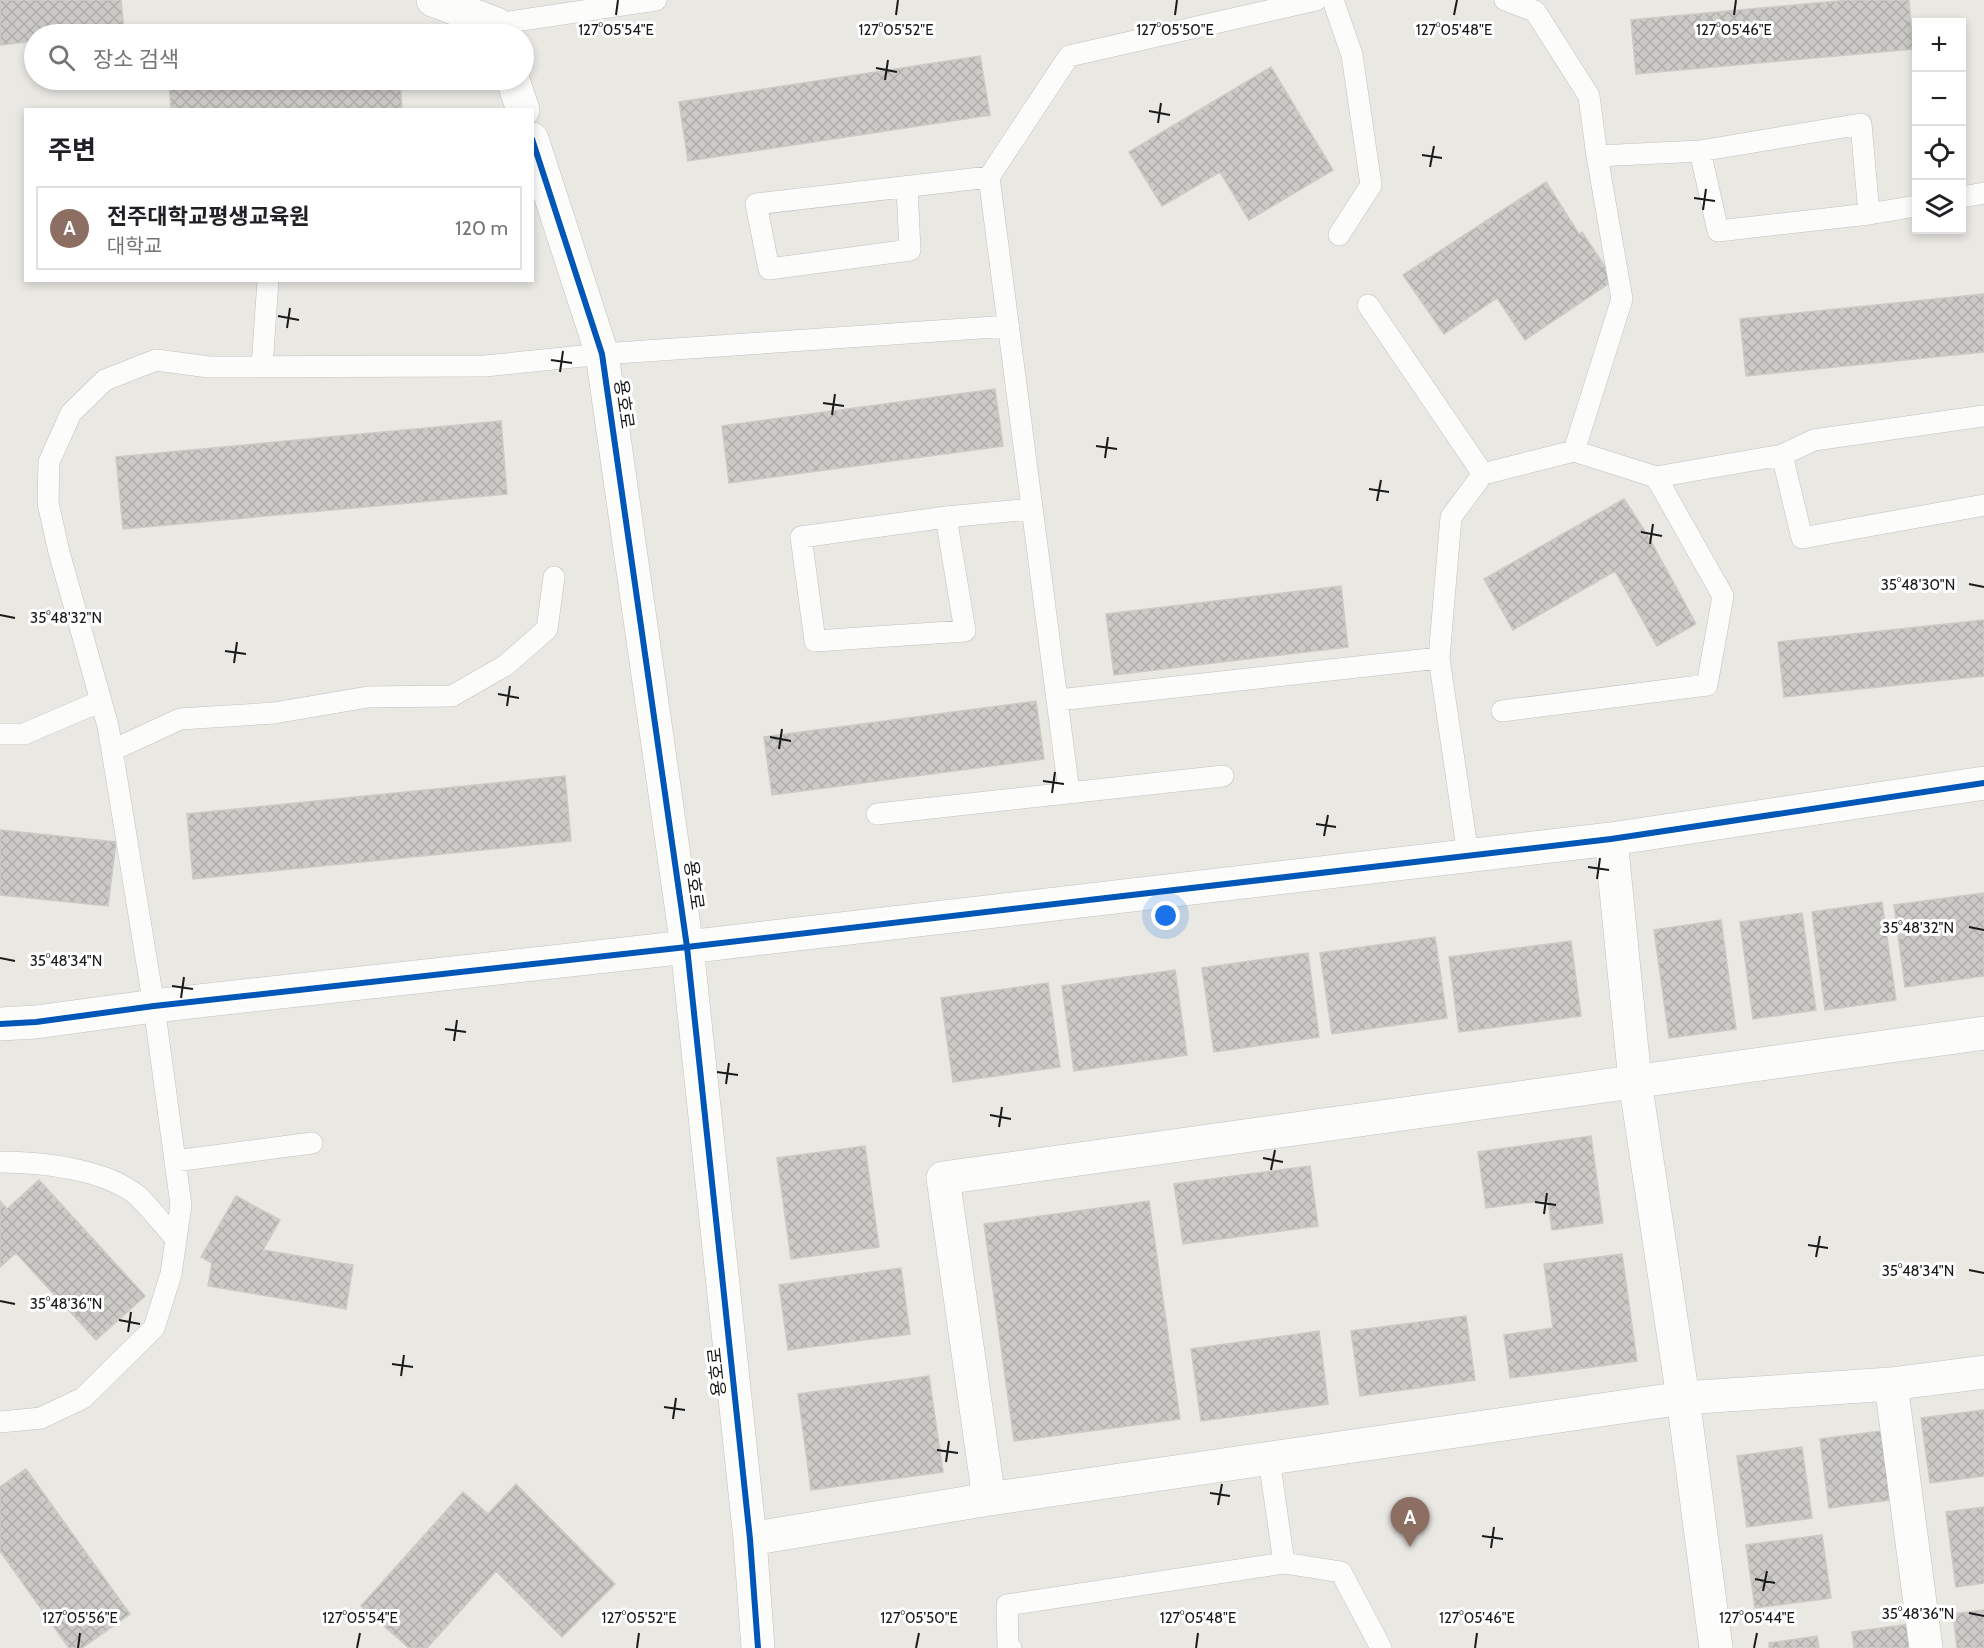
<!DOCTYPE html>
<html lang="ko">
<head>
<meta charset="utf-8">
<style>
	:root { --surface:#fff; --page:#f2f2f2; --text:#202124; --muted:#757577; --line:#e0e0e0; --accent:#db2777 }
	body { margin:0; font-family:Cabin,"Noto Sans KR",sans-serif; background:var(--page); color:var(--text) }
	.controls { position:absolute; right:18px; top:18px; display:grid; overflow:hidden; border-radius:0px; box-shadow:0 3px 9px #0003 }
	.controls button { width:54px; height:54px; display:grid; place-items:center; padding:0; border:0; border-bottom:2px solid var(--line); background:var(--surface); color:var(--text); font:30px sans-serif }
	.you { position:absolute; left:1166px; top:916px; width:21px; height:21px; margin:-15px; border:4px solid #fff; border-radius:50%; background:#1a73e8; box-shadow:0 0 0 9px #1a73e833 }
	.badge { display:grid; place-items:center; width:39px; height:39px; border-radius:50%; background:var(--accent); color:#fff; font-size:20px; font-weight:700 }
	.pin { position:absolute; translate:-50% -50px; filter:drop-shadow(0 2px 3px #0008) }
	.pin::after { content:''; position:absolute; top:32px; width:21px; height:18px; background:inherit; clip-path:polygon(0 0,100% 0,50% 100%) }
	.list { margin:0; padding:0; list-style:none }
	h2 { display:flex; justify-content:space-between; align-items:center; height:78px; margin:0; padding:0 24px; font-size:26px }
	h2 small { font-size:20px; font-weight:400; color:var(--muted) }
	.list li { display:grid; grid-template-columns:39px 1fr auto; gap:18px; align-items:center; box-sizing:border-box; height:84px; margin:0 12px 12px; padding:0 12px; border:2px solid var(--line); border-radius:0px }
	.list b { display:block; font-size:22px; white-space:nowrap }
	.list p { margin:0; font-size:20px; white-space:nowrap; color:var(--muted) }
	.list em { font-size:20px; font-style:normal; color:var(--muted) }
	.icon { flex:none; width:33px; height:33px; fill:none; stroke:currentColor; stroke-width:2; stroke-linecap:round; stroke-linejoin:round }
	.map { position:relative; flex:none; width:1984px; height:1648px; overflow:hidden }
	.search { position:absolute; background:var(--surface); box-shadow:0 3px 9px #0003; left:24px; top:24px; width:510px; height:66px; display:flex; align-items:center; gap:15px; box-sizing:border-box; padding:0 21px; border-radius:33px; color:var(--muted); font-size:22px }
	.panel { position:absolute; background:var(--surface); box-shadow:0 3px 9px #0003; left:24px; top:108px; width:510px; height:174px; border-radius:0px }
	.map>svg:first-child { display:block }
	.building { fill:url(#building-cross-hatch); stroke:#cccac5; stroke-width:1.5 }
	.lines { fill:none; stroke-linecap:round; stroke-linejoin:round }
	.lane-casing { stroke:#c1c1bf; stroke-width:22 }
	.street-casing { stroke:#c1c1bf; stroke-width:34 }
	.lane { stroke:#fcfcfb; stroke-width:21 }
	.street { stroke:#fcfcfb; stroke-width:33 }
	.cycleway-casing { stroke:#fff; stroke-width:10 }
	.cycleway { stroke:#0057b8; stroke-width:6 }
	.ticks { fill:none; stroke:#1a1a1a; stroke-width:2 }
	.labels { text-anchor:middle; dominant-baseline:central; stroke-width:6; stroke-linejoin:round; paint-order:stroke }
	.street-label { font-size:18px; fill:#1a1a1a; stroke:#fff }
	.ticks-label { font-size:15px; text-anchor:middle; fill:#1a1a1a; stroke:#fff; stroke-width:6; stroke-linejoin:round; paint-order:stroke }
</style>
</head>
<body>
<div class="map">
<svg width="1984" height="1648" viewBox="0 0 1984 1648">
	<defs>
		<pattern id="building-cross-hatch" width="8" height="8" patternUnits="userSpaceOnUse" patternTransform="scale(1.5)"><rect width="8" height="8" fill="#cbcac6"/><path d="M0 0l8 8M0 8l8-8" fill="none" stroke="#aeadaa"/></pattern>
	</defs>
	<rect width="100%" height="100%" fill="#e9e8e3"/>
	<path class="building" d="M0 0H121L124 31 90 34H34V41L0 45Z
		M1849 0H1909L1913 49 1636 74 1631 20Z
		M980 56 990 115 688 161 679 102Z
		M1271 67 1333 170 1249 220 1220 172 1162 206 1129 152Z
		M191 80H400L402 110H171L169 82Z
		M1546 182 1579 234 1582 232 1614 280 1525 340 1497 298 1444 334 1403 275Z
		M1984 294V352L1746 376 1740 319Z
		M995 389 1003 446 729 483 722 426Z
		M501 421 507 494 123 529 116 457Z
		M1624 499 1648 536 1696 624 1657 646 1615 571 1513 630 1484 579Z
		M1341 586 1348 647 1114 675 1106 614Z
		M1984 620V676L1784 697 1778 642Z
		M1036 701 1044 759 772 795 764 737Z
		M565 776 571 841 193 879 187 814Z
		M0 830 116 842 108 906 0 895Z
		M1984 893V976L1905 987 1894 905Z
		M1882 902 1896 1000 1825 1010 1812 912Z
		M1802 913 1816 1010 1753 1019 1740 922Z
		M1721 920 1736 1029 1669 1038 1654 930Z
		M1435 937 1447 1018 1332 1034 1320 953Z
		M1571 941 1581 1016 1459 1032 1449 957Z
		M1308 953 1319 1037 1214 1052 1202 968Z
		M1175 970 1187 1055 1074 1071 1062 986Z
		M1048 983 1060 1067 953 1082 941 998Z
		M1591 1136 1603 1223 1552 1230 1548 1200 1486 1208 1478 1152Z
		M865 1146 879 1247 791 1259 777 1158Z
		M1310 1166 1318 1226 1183 1244 1174 1184Z
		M39 1180 145 1296 96 1340 16 1253 0 1267V1201L7 1209Z
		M236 1196 280 1220 263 1250 353 1265 346 1309 208 1286 212 1263 201 1257Z
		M1149 1201 1180 1419 1014 1441 984 1224Z
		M1622 1254 1637 1361 1510 1378 1504 1335 1553 1328 1544 1264Z
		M901 1268 910 1334 788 1350 779 1285Z
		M1466 1316 1475 1380 1360 1396 1351 1331Z
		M1319 1331 1328 1404 1201 1421 1191 1349Z
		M929 1376 943 1472 811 1490 798 1394Z
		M1984 1410V1476L1930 1483 1921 1418Z
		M1881 1431 1890 1500 1829 1508 1820 1439Z
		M1802 1447 1812 1518 1747 1527 1737 1456Z
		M26 1469 130 1614 82 1648H69L0 1551V1487Z
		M516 1484 615 1584 562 1637 496 1571 427 1648H409L361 1606 463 1492 488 1514Z
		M1984 1507V1583L1956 1587 1946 1512Z
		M1822 1535 1831 1598 1755 1608 1746 1545Z
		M1984 1610V1648H1957L1953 1614Z
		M1910 1624 1913 1648H1854L1852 1632Z
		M1817 1636 1819 1648H1769V1643Z"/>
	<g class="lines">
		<g class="lane-casing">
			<path id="lane" d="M1333 0 1352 55 1371 185 1339 235
				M496 24 656 0
				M1700 151 1718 231 1869 214 1916 206
				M1597 156 1700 151 1861 124 1869 214
				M907 187 910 250 769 269 756 204 989 177
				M1962 197 1984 193
				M1368 305 1483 474
				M262 367 268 280
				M1782 455 1802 538 1984 505
				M1656 477 1782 455 1814 440 1984 416
				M946 517 965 631 815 641 801 537 946 517 1032 509
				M1058 700 1439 658
				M1502 711 1707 685 1723 596 1656 477 1574 451
				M0 734H24L101 701
				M113 750 180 719 274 713 368 697 452 696 506 665 547 629 554 577
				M1069 792 989 177 1069 56 1316 0
				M877 814 1223 776
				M1468 855 1439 658 1451 517 1483 474 1574 451 1622 299 1597 156 1589 96 1535 11 1505 0
				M175 1161 312 1143
				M0 1162C41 1162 107 1169 139 1197 152 1210 164 1226 176 1239
				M0 1422 41 1418 83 1398 154 1328 171 1274 181 1205 154 1006 108 726 59 552 48 503 49 462 71 413 105 380 156 360 209 367 485 366 602 354 1009 326
				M1269 1459 1284 1563
				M1011 1648 1008 1645 1007 1605 1284 1563 1341 1572 1381 1648"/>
		</g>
		<g class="street-casing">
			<path id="street" d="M433 0 496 24 499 34
				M513 80 523 110
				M532 139 602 354 687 947 750 1539 758 1648
				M1611 839 1635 1081 1683 1398 1716 1648
				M0 1024 36 1022 154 1006 687 947 1611 839 1984 783
				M1891 1384 1926 1648
				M989 1499 943 1178 1984 1033
				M750 1539 989 1499 1683 1398 1891 1384 1984 1372"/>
		</g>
		<use href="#lane" class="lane"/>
		<use href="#street" class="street"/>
		<g class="cycleway-casing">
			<path id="cycleway" d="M532 139 602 354 687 947 750 1539 758 1648
				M0 1024 36 1022 154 1006 687 947 1611 839 1984 783"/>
		</g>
		<use href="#cycleway" class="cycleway"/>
	</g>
	<path class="ticks" d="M616 15 618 0M896 15 898 0M1175 15 1177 0M1454 15 1457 0M1734 15 1736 0M876 68 897 72M885 80 888 60M1149 111 1170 115M1158 123 1161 103M1422 155 1442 158M1430 167 1434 146M1694 198 1715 201M1703 210 1706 189M278 316 299 320M287 328 290 308M551 360 572 363M560 372 563 351M823 403 844 406M832 415 835 394M1096 446 1117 449M1105 458 1108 437M1369 489 1389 492M1377 501 1381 480M1641 532 1662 536M1650 544 1653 524M1969 584 1984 587M0 615 15 618M225 651 246 654M234 663 237 642M498 694 519 698M507 706 510 686M770 737 791 741M779 749 782 729M1043 781 1064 784M1052 793 1055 772M1316 824 1336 827M1324 836 1328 815M1588 867 1609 870M1597 879 1600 858M1969 927 1984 930M0 958 15 961M172 986 193 989M181 998 184 977M445 1029 466 1032M454 1041 457 1020M717 1072 738 1075M726 1084 729 1063M990 1115 1011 1119M999 1127 1002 1107M1263 1158 1283 1162M1271 1170 1275 1150M1535 1202 1556 1205M1544 1214 1547 1193M1808 1245 1828 1248M1816 1257 1820 1236M1969 1270 1984 1273M0 1301 15 1304M119 1320 140 1324M128 1332 131 1312M392 1364 413 1367M401 1376 404 1355M664 1407 685 1410M673 1419 676 1398M937 1450 958 1453M946 1462 949 1441M1210 1493 1230 1496M1218 1505 1222 1484M1482 1536 1503 1539M1491 1548 1494 1527M1755 1579 1775 1583M1763 1591 1767 1571M1969 1613 1984 1616M78 1648 80 1633M357 1648 360 1633M637 1648 639 1633M916 1648 919 1633M1196 1648 1198 1633M1475 1648 1477 1633M1754 1648 1757 1633"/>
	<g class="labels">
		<g class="street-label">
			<text transform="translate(624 404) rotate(82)">용호로</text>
			<text transform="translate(694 885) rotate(82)">용호로</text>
			<text transform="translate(717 1372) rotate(-96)">용호로</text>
		</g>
	</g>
	<g class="ticks-label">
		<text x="616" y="35">127°05'54"E</text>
		<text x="896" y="35">127°05'52"E</text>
		<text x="1175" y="35">127°05'50"E</text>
		<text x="1454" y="35">127°05'48"E</text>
		<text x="1734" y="35">127°05'46"E</text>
		<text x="1918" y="590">35°48'30"N</text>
		<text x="66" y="623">35°48'32"N</text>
		<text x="1918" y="933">35°48'32"N</text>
		<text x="66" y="966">35°48'34"N</text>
		<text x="1918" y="1276">35°48'34"N</text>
		<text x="66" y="1309">35°48'36"N</text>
		<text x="1918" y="1619">35°48'36"N</text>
		<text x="80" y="1623">127°05'56"E</text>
		<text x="360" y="1623">127°05'54"E</text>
		<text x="639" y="1623">127°05'52"E</text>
		<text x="919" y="1623">127°05'50"E</text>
		<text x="1198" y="1623">127°05'48"E</text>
		<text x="1477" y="1623">127°05'46"E</text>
		<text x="1757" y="1623">127°05'44"E</text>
	</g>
</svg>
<div class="controls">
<button>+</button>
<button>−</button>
<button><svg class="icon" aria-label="locate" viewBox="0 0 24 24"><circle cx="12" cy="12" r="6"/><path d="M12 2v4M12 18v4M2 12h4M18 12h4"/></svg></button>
<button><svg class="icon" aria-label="layers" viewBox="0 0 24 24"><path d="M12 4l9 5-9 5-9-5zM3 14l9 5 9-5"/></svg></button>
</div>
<div class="you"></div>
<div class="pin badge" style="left:1410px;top:1547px;background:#8d6e63">A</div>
<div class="search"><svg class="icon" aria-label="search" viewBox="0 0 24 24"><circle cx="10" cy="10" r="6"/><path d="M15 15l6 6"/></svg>장소 검색</div>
<section class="panel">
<h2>주변<small></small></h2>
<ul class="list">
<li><span class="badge" style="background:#8d6e63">A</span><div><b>전주대학교평생교육원</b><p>대학교</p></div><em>120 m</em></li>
</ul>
</section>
</div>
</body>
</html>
